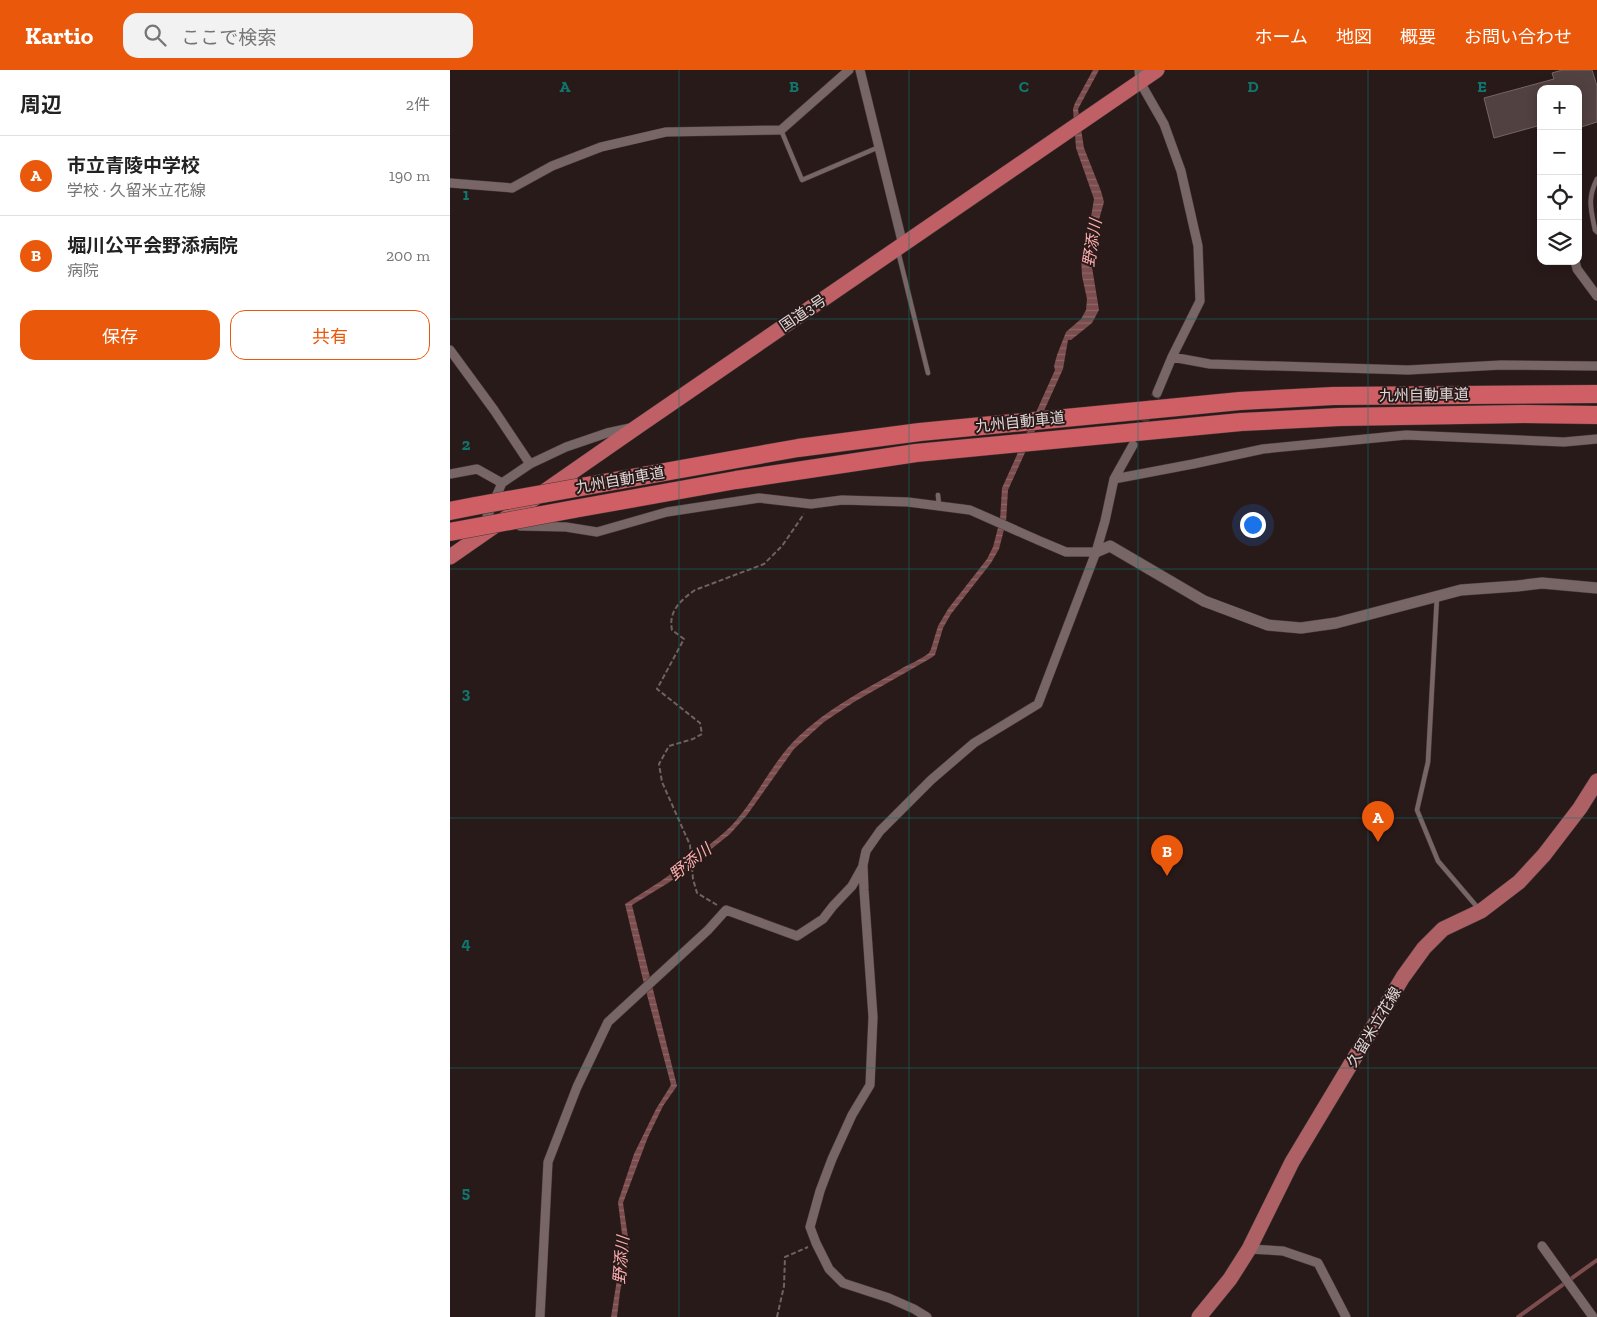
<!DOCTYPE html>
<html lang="ja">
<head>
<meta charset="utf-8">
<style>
	:root { --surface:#fff; --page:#f2f2f2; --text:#222; --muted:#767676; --line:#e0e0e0; --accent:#ea580c }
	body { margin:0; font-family:"Zilla Slab","Noto Sans JP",serif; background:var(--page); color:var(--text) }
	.controls { position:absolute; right:15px; top:15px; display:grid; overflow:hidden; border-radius:10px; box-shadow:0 2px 12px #0003 }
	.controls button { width:45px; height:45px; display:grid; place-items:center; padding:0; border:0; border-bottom:1px solid var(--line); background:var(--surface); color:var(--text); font:25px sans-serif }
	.you { position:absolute; left:802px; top:454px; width:18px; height:18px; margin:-12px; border:4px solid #fff; border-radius:50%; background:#1a73e8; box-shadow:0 0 0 8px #1a73e833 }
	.badge { display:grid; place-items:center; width:32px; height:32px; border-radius:50%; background:var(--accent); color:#fff; font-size:16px; font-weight:700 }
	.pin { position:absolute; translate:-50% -41px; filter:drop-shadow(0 1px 2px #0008) }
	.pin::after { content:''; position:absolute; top:26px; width:18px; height:15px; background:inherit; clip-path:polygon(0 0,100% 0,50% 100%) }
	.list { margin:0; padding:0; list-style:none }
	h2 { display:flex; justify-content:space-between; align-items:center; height:65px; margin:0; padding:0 20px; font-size:21px }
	h2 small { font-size:16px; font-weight:400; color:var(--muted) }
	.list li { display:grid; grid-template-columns:32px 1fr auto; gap:15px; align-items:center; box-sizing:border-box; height:80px; padding:0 20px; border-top:1px solid var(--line) }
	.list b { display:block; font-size:19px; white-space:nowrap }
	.list p { margin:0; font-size:16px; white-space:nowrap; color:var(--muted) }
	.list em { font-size:16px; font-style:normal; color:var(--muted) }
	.actions { display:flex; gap:10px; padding:15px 20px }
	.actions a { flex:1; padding:11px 0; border:1px solid var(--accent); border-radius:15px; text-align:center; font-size:18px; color:var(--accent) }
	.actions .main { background:var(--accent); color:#fff }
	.icon { flex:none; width:28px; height:28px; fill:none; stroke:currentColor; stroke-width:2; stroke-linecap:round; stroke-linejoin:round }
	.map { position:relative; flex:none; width:1147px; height:1247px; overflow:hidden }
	header { display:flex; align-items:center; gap:30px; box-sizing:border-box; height:70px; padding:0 25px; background:var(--accent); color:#fff }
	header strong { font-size:24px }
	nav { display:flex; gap:28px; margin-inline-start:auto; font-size:18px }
	.search { width:350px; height:45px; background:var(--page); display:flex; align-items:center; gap:12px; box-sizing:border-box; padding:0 18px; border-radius:15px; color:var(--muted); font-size:19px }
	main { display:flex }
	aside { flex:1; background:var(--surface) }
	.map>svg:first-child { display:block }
	.water { fill:url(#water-rules) }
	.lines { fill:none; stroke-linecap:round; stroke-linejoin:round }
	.stream { stroke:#7b4d4e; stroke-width:4 }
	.building { fill:#524141; stroke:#776464 }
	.minor-tunnel { stroke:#453636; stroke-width:9; stroke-dasharray:9 4.5; stroke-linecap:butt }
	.service-casing { stroke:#433838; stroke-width:5.5 }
	.minor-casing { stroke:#433838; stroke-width:10 }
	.tertiary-casing { stroke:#433838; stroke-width:12 }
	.primary-casing { stroke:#433838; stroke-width:16 }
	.trunk-casing { stroke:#433838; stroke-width:16 }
	.motorway-casing { stroke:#433838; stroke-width:19 }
	.path { stroke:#6f6261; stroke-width:2; stroke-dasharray:5 2.5; stroke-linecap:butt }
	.service { stroke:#786565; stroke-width:4.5 }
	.minor { stroke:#786565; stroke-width:9 }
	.tertiary { stroke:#786565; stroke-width:11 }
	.primary { stroke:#ad6165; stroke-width:15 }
	.trunk { stroke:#be6065; stroke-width:15 }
	.motorway { stroke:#d05e65; stroke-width:18 }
	.motorway-bridge-casing { stroke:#433838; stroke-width:19; stroke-linecap:butt }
	.motorway-bridge { stroke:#d05e65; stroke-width:18 }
	.grid { fill:none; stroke:#0f766e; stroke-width:1; stroke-opacity:0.55 }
	.labels { text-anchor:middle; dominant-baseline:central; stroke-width:4; stroke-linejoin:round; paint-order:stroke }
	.street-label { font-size:15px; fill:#e2d8d7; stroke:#291a1a }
	.water-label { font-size:16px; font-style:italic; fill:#fdaeaf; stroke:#291a1a }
	.grid-label { font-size:16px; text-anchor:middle; font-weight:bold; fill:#0f766e; stroke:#291a1a; stroke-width:4; stroke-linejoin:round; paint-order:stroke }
</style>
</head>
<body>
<header>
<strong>Kartio</strong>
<div class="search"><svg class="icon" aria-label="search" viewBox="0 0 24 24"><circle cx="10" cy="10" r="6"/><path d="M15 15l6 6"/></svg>ここで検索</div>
<nav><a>ホーム</a><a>地図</a><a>概要</a><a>お問い合わせ</a></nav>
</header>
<main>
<aside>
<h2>周辺<small>2件</small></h2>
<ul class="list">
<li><span class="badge">A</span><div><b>市立青陵中学校</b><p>学校 · 久留米立花線</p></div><em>190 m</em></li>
<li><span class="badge">B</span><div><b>堀川公平会野添病院</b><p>病院</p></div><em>200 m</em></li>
</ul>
<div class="actions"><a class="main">保存</a><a>共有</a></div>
</aside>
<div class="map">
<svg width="1147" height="1247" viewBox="0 0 1147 1247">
	<defs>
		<pattern id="water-rules" width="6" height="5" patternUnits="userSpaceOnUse" patternTransform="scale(1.25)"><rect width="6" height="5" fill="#7b4d4e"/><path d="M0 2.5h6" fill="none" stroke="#8d6667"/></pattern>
	</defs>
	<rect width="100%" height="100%" fill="#291a1a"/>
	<path class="water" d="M643 0H649L628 39 634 78 651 121 654 132 643 171 642 182V197L649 240 642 253 621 270H618L613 299 558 420 556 452 549 479 541 493 501 544 493 558 485 585 481 588 404 632 374 652 344 679 297 745 280 764 239 797 237 796V800L218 813 182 835 227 1016 213 1036 198 1067 173 1133 179 1174 170 1222 167 1247H161L173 1172 168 1132 184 1084 206 1039 221 1015 192 906 175 834 211 811 233 795H236L235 793C251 781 268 769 282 755 307 728 321 693 348 667 377 639 414 620 449 600 459 594 470 590 479 583L481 579 488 556 498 539 537 489 543 477 550 450 552 418 605 300 604 296 607 285 616 262 631 249 636 240 637 229 632 206 631 186 640 153 644 129 626 78 623 39 625 33Z"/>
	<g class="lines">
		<path class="stream" d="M1068 1247 1147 1190"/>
	</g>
	<path class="building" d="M1112 0H1142L1147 16V52L1128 58V19H1091V55L1044 68 1034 28 1104 9 1102 3Z"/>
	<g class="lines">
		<path class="minor-tunnel" d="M688 364 707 323"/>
		<g class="service-casing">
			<path id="service" d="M331 60 352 110 429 77
				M1147 109C1137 128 1141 140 1145 160L1147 162
				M448 181 478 303
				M488 425 489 436
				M987 526 978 692 967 740 988 791 1028 838"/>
		</g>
		<g class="minor-casing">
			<path id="minor" d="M410 0 453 175
				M689 0 690 12 714 54 731 101 748 176 750 231 722 287 707 323
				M0 113 62 118 102 96 151 77 216 62 331 60 399 0
				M1125 191 1127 199 1147 226
				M0 280 44 340 80 394
				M722 287 760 294 958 300 1051 295 1147 296
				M0 404 27 399 52 413
				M664 409 743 394 813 379 956 365 1091 371 1114 372 1147 369
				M33 456 52 413 80 394 116 377 157 363 180 358
				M70 456 116 457 147 462 217 442 309 428 361 434 392 430 458 432 520 440 590 471 616 482H646
				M1092 1176 1143 1247
				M799 1179 833 1181 868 1193 896 1247
				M90 1247 98 1092 127 1017 158 952 258 860 276 840 347 866 373 849 383 836 402 816 412 798
				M477 1247 464 1239 439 1228 393 1213 379 1199 366 1173 360 1157 370 1121 382 1089 402 1045 420 1015 423 947 414 820 413 795 416 781 430 761 481 710 524 673 588 634 646 482 655 451 664 409 683 375"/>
		</g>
		<g class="tertiary-casing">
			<path id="tertiary" d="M646 482 660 476 754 531 818 555 851 558 886 553 1011 520 1067 516 1092 513 1147 518"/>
		</g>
		<g class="primary-casing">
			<path id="primary" d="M749 1247 780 1209 799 1179 842 1092 953 907 974 878 993 859 1031 841 1069 812 1094 785 1130 738 1147 711"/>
		</g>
		<g class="trunk-casing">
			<path id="trunk" d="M0 487 187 357 707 0"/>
		</g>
		<g class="motorway-casing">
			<path id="motorway" d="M170 410 348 378 470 362 790 331 883 326 1147 324
				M124 439 286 410 466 383 791 352 889 347 1073 344 1147 345
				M0 441 25 436"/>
		</g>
		<path class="path" d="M267 835 247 823 243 809 240 775 212 712 209 694 219 676 243 669 252 664 250 653 207 619 234 569 222 560C218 541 231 530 245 520L314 494 332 476 354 444
			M327 1247 334 1216 335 1187 358 1177"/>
		<use href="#service" class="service"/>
		<use href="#minor" class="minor"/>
		<use href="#tertiary" class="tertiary"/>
		<use href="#primary" class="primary"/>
		<use href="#trunk" class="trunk"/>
		<use href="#motorway" class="motorway"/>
		<g class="motorway-bridge-casing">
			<path id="motorway-bridge" d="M25 436 170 410
				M0 462 124 439"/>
		</g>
		<use href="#motorway-bridge" class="motorway-bridge"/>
	</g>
	<path class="grid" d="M229 0V1247M459 0V1247M688 0V1247M918 0V1247M0 249H1147M0 499H1147M0 748H1147M0 998H1147"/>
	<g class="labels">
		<g class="street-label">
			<text transform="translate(353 243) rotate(-34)">国道3号</text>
			<text transform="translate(974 325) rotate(-1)">九州自動車道</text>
			<text transform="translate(570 352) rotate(-6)">九州自動車道</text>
			<text transform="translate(170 410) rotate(-10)">九州自動車道</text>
			<text transform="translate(924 957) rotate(-59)">久留米立花線</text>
		</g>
		<g class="water-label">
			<text transform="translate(642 173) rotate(-81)">野添川</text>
			<text transform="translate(240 792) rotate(-38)">野添川</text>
			<text transform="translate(171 1190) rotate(-85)">野添川</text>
		</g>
	</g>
	<g class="grid-label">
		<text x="115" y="22">A</text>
		<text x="344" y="22">B</text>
		<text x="574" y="22">C</text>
		<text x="803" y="22">D</text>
		<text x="1032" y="22">E</text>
		<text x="16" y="130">1</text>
		<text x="16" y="380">2</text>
		<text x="16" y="629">3</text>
		<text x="16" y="879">4</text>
		<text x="16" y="1128">5</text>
	</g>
</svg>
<div class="controls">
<button>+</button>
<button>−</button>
<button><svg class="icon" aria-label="locate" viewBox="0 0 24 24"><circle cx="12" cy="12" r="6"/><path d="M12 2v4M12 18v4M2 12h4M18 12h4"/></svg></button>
<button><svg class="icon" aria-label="layers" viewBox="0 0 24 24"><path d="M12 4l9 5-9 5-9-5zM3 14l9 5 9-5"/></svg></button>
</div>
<div class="you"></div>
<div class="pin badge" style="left:928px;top:772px">A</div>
<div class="pin badge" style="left:717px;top:806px">B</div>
</div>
</main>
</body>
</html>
